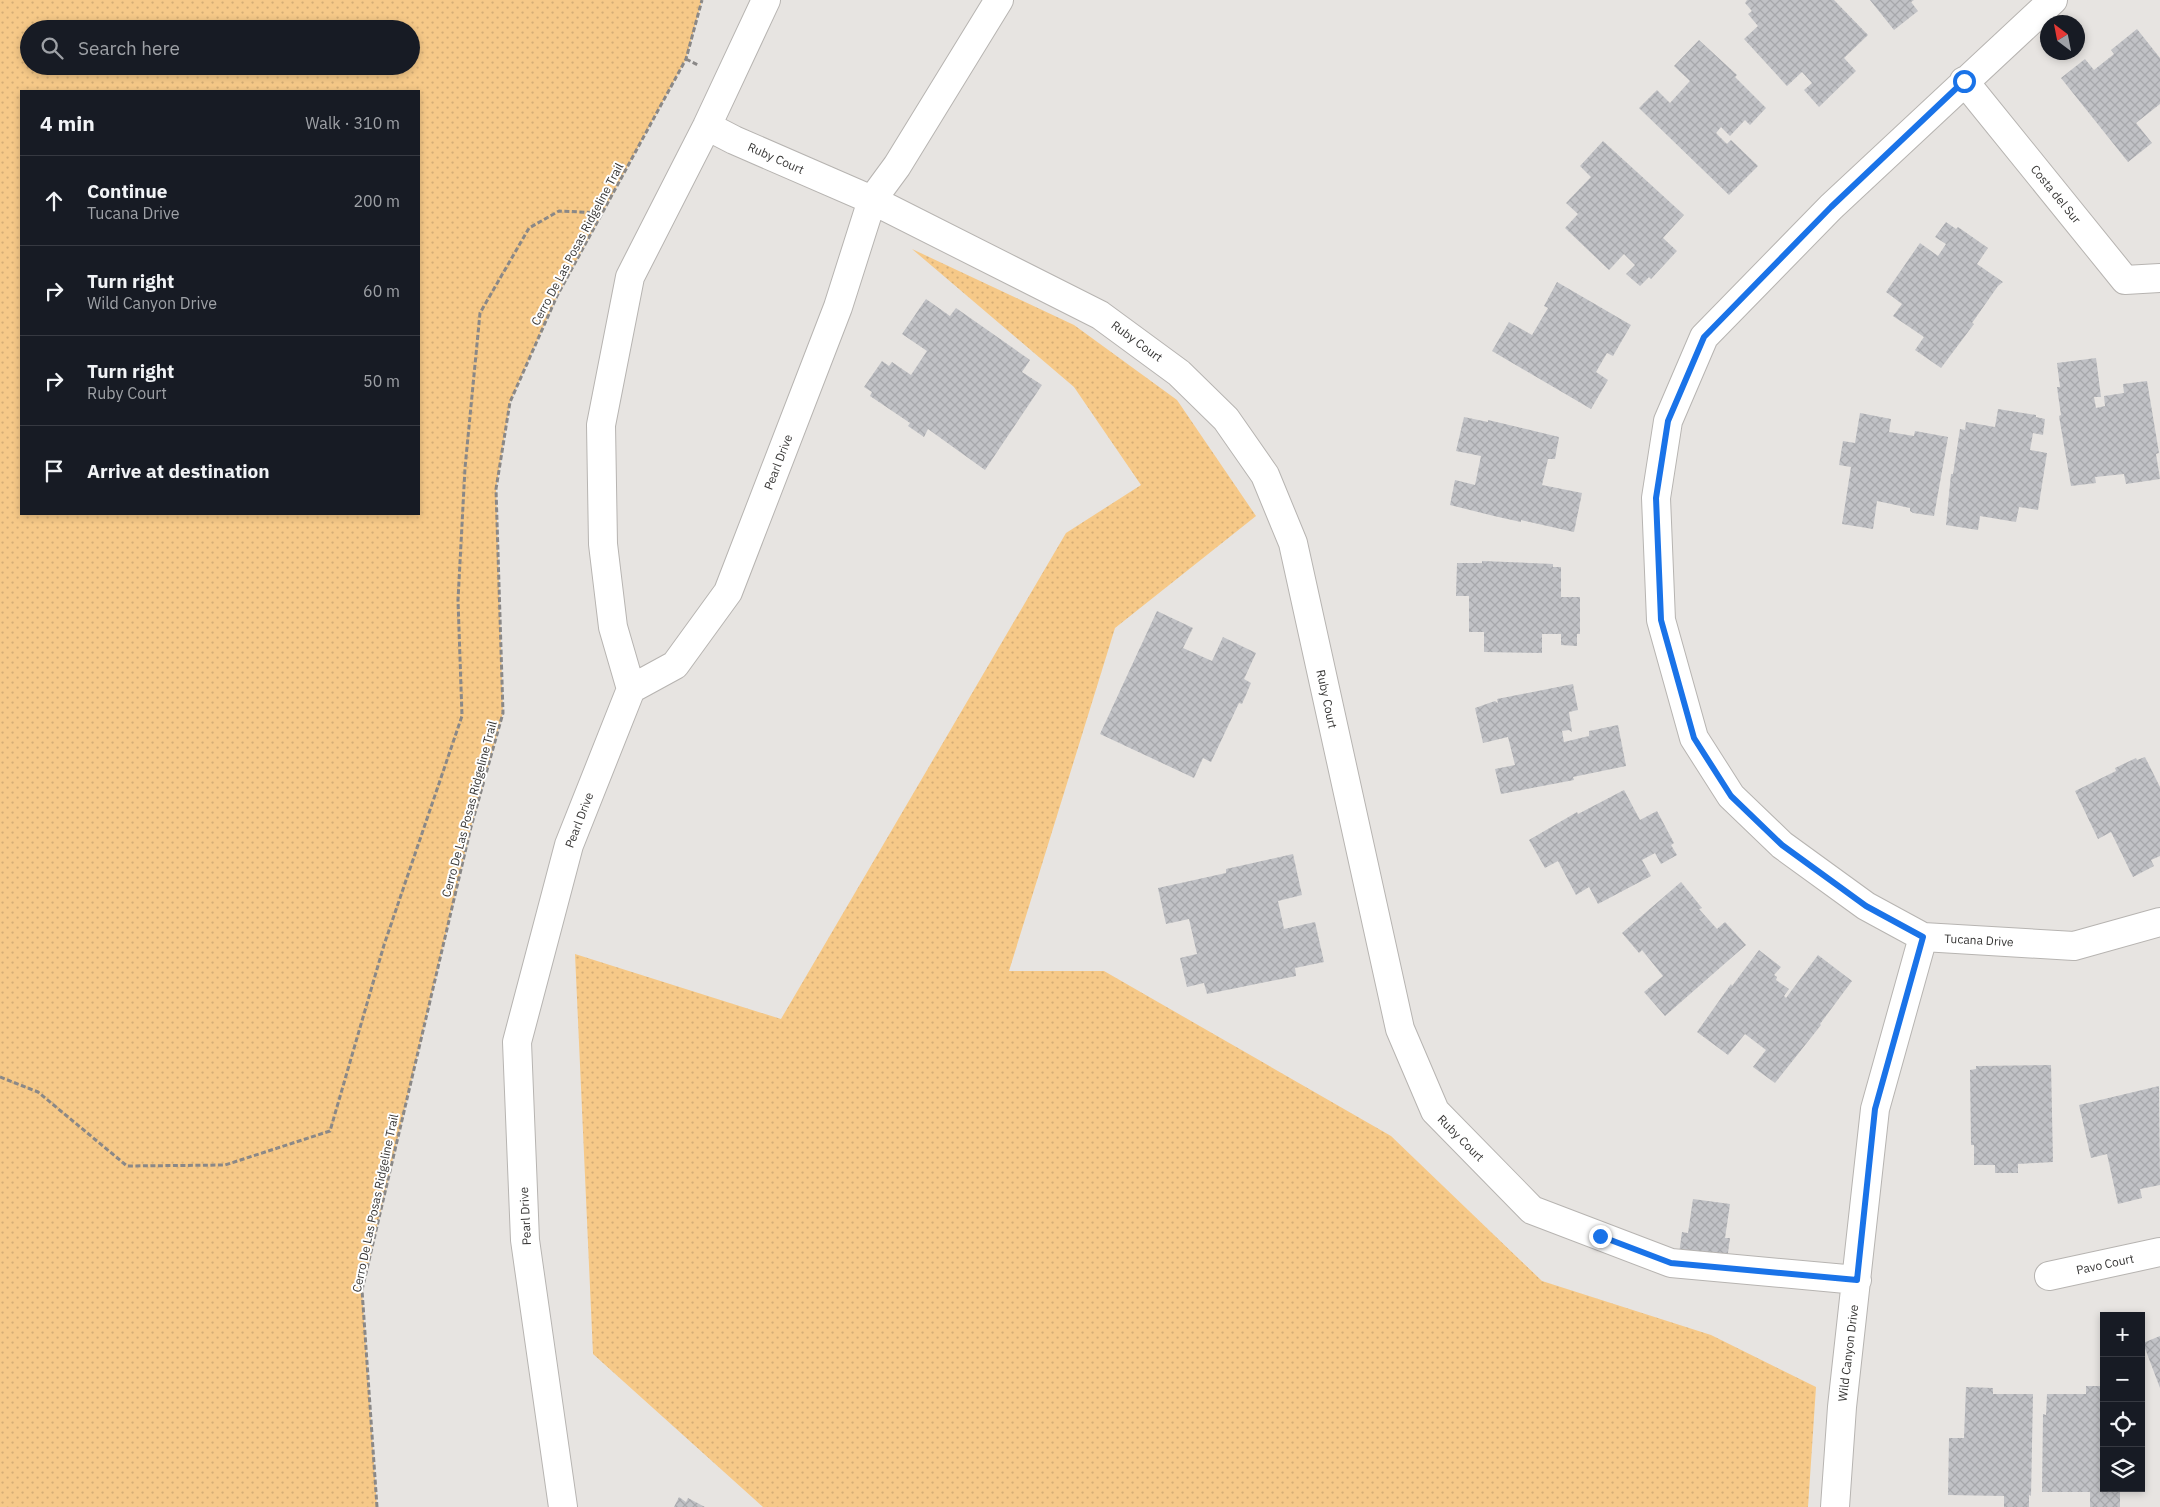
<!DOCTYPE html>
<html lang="en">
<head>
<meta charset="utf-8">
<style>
	:root { --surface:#171b24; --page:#20242c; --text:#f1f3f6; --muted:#9ea1a6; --line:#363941 }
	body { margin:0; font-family:"IBM Plex Sans",sans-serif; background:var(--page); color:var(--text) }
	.controls { position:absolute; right:15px; bottom:15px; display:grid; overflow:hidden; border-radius:0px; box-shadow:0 2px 8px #0003 }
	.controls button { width:45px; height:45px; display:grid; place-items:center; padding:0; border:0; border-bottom:1px solid var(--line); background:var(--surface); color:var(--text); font:25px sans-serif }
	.compass { position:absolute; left:2040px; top:15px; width:45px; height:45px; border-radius:50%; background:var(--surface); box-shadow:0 2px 8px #0003; rotate:328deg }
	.stop { position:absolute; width:15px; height:15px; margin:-11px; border:4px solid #1a73e8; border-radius:50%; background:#fff }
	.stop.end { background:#1a73e8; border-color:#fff; box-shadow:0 1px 5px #0008 }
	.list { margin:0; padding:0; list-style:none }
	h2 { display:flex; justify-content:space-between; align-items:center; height:65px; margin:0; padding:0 20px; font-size:21px }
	h2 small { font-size:16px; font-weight:400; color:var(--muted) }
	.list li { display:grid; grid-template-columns:32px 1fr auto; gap:15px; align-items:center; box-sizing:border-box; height:90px; padding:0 20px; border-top:1px solid var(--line) }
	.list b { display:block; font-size:19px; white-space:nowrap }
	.list p { margin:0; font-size:16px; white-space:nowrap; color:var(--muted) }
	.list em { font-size:16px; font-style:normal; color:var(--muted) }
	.icon { flex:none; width:28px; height:28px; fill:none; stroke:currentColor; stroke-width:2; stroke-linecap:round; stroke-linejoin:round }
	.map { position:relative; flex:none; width:2160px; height:1507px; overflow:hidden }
	.search { position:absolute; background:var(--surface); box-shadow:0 2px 8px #0003; left:20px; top:20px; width:400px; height:55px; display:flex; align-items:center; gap:12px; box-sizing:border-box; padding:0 18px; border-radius:28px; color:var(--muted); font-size:19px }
	.panel { position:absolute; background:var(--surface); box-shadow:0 2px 8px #0003; left:20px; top:90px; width:400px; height:425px; border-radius:0px }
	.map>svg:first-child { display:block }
	.grass { fill:url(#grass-dots); fill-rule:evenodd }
	.building { fill:url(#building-cross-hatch) }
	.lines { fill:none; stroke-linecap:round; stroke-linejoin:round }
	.minor-casing { stroke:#b7b4b1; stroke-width:30 }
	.path { stroke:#8a8887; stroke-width:3; stroke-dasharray:5 2.5; stroke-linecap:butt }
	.minor { stroke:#fff; stroke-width:28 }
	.route { stroke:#1a73e8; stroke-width:6 }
	.labels { text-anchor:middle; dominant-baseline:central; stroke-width:4; stroke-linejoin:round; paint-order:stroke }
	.street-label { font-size:12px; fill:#373635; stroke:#fff }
</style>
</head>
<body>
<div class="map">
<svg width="2160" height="1507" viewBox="0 0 2160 1507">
	<defs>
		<pattern id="grass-dots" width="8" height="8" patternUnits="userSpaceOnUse" patternTransform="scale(1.25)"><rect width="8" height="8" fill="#f6c988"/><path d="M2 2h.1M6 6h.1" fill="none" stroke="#d4ad76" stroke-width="1.8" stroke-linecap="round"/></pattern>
		<pattern id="building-cross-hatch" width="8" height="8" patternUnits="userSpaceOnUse" patternTransform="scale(1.25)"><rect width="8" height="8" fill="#c1c2c6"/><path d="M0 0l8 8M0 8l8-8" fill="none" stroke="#a6a7ab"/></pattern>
	</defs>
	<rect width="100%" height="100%" fill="#e7e4e1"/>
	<path class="grass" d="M0 0H702L686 59 557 296 510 402 496 489 503 713 471 827 362 1290 377 1507H0ZM29 29H411V66H29ZM21 91H419V514H21Z
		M912 249 1074 325 1177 400 1256 516 1115 628 1009 971H1104L1391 1136 1542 1281 1711 1335 1816 1387 1808 1507H763L593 1354 575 954 781 1019 1066 533 1141 485 1074 387Z"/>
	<path class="building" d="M1747 0H1834L1868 35 1844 58 1856 71 1819 107 1804 90 1812 83 1802 72 1787 86 1744 39 1758 26 1748 14 1752 11 1745 3Z
		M1870 0H1914L1911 2 1918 11 1894 30Z
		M2137 29 2160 58V104L2136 123 2152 143 2128 162 2061 78 2085 59 2094 70 2114 54 2111 50Z
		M1699 40 1737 75 1735 77 1766 108 1750 125 1745 120 1730 136 1721 127 1716 133 1727 144 1731 140 1758 166 1729 195 1639 108 1657 90 1670 103 1690 81 1674 66Z
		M1603 141 1684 215 1663 238 1677 251 1651 279 1649 277 1640 286 1626 274 1635 265 1624 254 1609 270 1565 228 1578 214 1566 203 1591 177 1580 166Z
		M1946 222 1956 229 1958 227 1988 248 1977 264 2003 282 1998 286 1972 323 1974 324 1941 368 1915 350 1924 337 1893 316 1902 304 1886 292 1920 243 1938 256 1946 244 1935 237Z
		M1557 282 1631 325 1613 356 1607 353 1596 372 1608 380 1591 409 1492 351 1509 322 1532 335 1548 308 1544 306Z
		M926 299 950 316 956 308 1030 360 1022 372 1042 385 985 470 928 429 924 437 908 426 910 423 870 396 872 392 864 387 882 361 889 366 892 362 911 375 927 351 902 334Z
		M2096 358 2101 397H2094L2096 408 2105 406 2104 396 2124 393 2123 384 2147 381 2159 453 2156 454 2160 479 2126 484 2124 474 2095 477 2096 483 2071 486 2059 416 2061 415 2057 387H2060L2057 363Z
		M1998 409 2036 415V417L2045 419 2043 435 2033 433 2030 450 2047 453 2038 510 2019 507 2016 522 1980 516 1978 530 1946 525 1951 474H1953L1960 429 1965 430 1966 422 1995 427Z
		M1860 413 1891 419 1889 432 1914 436 1915 431 1948 437 1934 516 1913 513 1910 511V508L1877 501 1873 529 1842 524 1851 467 1839 465 1843 441 1855 443Z
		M1464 417 1488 422V420L1559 437 1555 459H1548L1542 485 1582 493 1574 532 1521 520V522L1494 516 1450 505 1455 480 1475 485 1481 456 1456 451Z
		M1482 561 1553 564V567H1561V597H1580V634H1577V646L1561 645V634H1542V653L1484 652V632H1469V596H1456L1457 563H1482Z
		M1157 611 1193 628 1183 648 1212 661 1223 637 1256 653 1244 679 1251 683 1242 704 1239 703 1211 762 1203 758 1194 778 1100 734Z
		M1573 684 1578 710 1569 712 1572 732 1569 730 1562 731 1564 742 1589 736V731L1618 725 1626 766 1573 777 1574 780 1501 794 1495 769 1515 765 1508 737 1483 743 1475 708 1495 701 1498 703 1497 699Z
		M2145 757 2160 787V856L2151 860 2154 866 2133 877 2111 832 2098 839 2075 791 2116 771 2115 768 2136 758 2137 760Z
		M1624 790 1640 820 1657 811 1674 843 1671 845 1677 855 1661 864 1655 853 1642 860 1651 876 1598 904 1589 887 1576 895 1558 861 1545 868 1529 840 1577 812 1578 814Z
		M1293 854 1302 895 1278 901 1284 929 1315 922 1324 962 1295 968 1296 976 1207 994 1204 983 1187 987 1180 958 1197 954 1189 919 1166 924 1158 888 1226 873V869Z
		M1681 882 1702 908 1699 909 1717 929 1725 922 1746 945 1665 1016 1644 992 1663 976 1642 950 1639 953 1622 933Z
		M1759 950 1781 967 1774 975 1777 977 1776 980 1789 989 1784 996 1786 998 1818 955 1852 981 1820 1024 1821 1025 1775 1083 1753 1067 1766 1050 1745 1034 1728 1055 1697 1032 1731 984 1732 986Z
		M2051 1065 2053 1162 2018 1164V1173H1995V1165H1974V1145H1971L1970 1070 1976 1069V1066Z
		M2159 1086 2160 1185 2140 1189 2142 1198 2118 1204 2107 1154 2091 1158 2079 1105Z
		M1693 1199 1730 1204 1725 1238H1730L1726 1267 1678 1261 1682 1232 1688 1233Z
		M2160 1336V1388L2143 1343Z
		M2086 1386H2104V1488L2120 1490V1507H2090V1492H2042L2043 1414 2046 1415 2047 1394H2086Z
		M1966 1387 1993 1388V1394H2033L2031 1496 2029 1495V1507H2004V1496L1948 1495 1949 1438H1964Z
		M679 1497 686 1502 688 1498 705 1507H674Z"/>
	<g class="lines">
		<g class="minor-casing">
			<path id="minor" d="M2053 0 1831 207 1704 337 1668 421 1656 498 1661 620 1694 738 1731 796 1782 845 1866 906 1923 937 2074 946 2160 922
				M1964 81 2125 280 2160 278
				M707 126 734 140 872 200 1100 315 1179 373 1226 419 1265 475 1293 543 1400 1029 1435 1111 1532 1210 1671 1263 1857 1280
				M631 689 613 627 603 544 601 425 630 277 707 126 766 0
				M2049 1276 2160 1252
				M563 1507 525 1240 517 1042 569 845 631 689 675 665 728 592 838 307 872 200 897 166 999 0
				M1835 1507 1842 1407 1875 1109 1923 937"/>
		</g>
		<path class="path" d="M686 59 698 65
			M0 1077 38 1092 127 1166 225 1165 330 1131 384 945 462 716 458 600 465 468 480 313 529 228 559 211 602 213
			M377 1507 362 1290 471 827 503 713 496 489 510 402 557 296 686 59 702 0"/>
		<use href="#minor" class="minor"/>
	</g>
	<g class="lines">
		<path class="route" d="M1600 1236 1671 1263 1857 1280 1875 1109 1923 937 1866 906 1782 845 1731 796 1694 738 1661 620 1656 498 1668 421 1704 337 1831 207 1964 81"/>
	</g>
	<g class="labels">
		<g class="street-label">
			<text transform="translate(776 158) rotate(24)">Ruby Court</text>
			<text transform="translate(2056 194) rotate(51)">Costa del Sur</text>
			<text transform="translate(577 244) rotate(-62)">Cerro De Las Posas Ridgeline Trail</text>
			<text transform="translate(1137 341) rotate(36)">Ruby Court</text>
			<text transform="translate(778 462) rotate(-69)">Pearl Drive</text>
			<text transform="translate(1327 699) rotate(78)">Ruby Court</text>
			<text transform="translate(469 809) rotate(-75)">Cerro De Las Posas Ridgeline Trail</text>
			<text transform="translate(579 820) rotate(-69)">Pearl Drive</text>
			<text transform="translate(1979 940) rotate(3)">Tucana Drive</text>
			<text transform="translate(1461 1138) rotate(45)">Ruby Court</text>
			<text transform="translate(375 1203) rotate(-78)">Cerro De Las Posas Ridgeline Trail</text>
			<text transform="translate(525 1216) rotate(-93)">Pearl Drive</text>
			<text transform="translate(2105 1264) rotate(-12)">Pavo Court</text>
			<text transform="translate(1848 1353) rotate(-83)">Wild Canyon Drive</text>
		</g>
	</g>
</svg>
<div class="controls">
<button>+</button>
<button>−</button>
<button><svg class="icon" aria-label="locate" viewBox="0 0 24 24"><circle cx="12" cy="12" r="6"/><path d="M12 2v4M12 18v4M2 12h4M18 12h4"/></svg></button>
<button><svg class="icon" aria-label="layers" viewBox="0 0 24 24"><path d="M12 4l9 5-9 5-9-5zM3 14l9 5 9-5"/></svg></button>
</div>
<svg class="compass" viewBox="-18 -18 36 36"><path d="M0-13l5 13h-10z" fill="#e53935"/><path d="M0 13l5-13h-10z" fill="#9ea1a6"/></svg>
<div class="stop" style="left:1964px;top:81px"></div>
<div class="stop end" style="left:1600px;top:1236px"></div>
<div class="search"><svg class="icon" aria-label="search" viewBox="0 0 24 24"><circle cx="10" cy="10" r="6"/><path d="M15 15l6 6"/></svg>Search here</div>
<section class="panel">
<h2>4 min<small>Walk · 310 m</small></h2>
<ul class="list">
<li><svg class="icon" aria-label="ahead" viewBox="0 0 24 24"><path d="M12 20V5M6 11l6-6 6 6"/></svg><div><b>Continue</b><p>Tucana Drive</p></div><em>200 m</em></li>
<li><svg class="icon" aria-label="right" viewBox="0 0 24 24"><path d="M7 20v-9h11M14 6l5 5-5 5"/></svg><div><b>Turn right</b><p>Wild Canyon Drive</p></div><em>60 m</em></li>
<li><svg class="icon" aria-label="right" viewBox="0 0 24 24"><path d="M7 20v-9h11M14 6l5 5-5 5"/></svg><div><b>Turn right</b><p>Ruby Court</p></div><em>50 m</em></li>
<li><svg class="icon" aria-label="arrive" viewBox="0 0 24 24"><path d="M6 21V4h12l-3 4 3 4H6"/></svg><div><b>Arrive at destination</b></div></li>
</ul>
</section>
</div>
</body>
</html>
